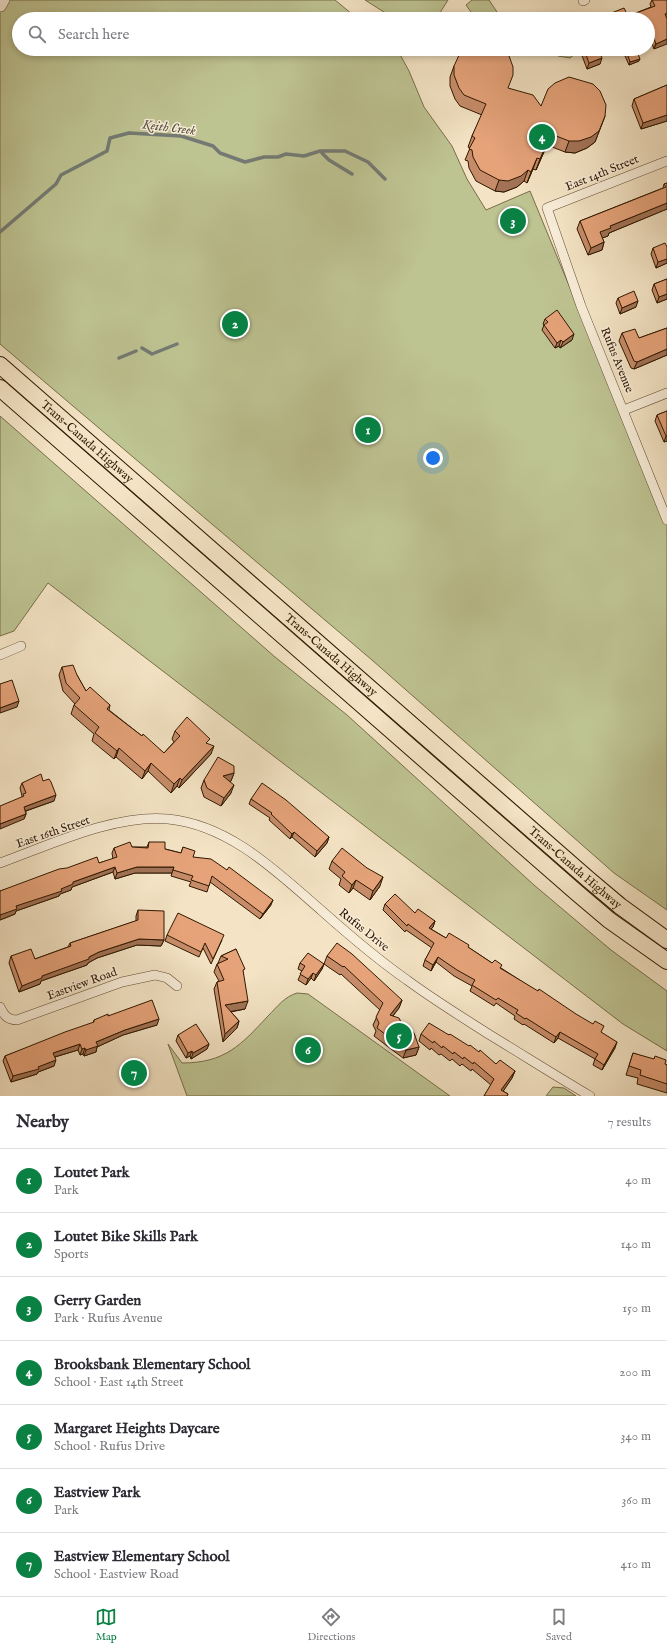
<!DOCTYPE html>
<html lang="en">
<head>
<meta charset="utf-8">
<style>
	:root { --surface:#fff; --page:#f2f2f3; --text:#2b2b33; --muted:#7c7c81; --line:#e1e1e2; --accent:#0b8043 }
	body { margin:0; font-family:"IM FELL English",serif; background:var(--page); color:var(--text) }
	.you { position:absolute; left:433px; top:458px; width:14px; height:14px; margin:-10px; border:3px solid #fff; border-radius:50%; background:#1a73e8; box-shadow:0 0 0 6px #1a73e833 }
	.badge { display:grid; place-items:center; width:26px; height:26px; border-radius:50%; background:var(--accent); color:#fff; font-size:13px; font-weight:700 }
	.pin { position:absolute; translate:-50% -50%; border:2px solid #fff; box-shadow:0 1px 4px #0006 }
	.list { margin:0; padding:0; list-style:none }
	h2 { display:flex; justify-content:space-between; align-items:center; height:52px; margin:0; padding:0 16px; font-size:17px }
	h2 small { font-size:13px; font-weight:400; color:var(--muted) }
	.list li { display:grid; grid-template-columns:26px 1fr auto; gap:12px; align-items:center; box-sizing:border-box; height:64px; padding:0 16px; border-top:1px solid var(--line) }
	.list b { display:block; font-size:15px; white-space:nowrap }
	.list p { margin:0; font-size:13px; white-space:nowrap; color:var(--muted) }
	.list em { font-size:13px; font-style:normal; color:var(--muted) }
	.icon { flex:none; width:22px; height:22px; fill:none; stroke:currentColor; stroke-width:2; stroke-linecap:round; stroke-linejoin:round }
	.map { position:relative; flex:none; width:667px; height:1096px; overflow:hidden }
	.search { position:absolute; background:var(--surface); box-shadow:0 2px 6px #0003; left:12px; right:12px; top:12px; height:44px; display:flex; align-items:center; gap:10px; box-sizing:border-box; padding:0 14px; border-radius:22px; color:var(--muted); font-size:15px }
	.sheet { height:500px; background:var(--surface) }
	nav { display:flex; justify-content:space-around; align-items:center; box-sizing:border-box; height:56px; border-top:1px solid var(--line); background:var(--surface); font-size:11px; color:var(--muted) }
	nav a { display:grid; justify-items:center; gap:2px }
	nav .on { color:var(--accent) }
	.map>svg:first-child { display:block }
	.green { fill:#bec392; stroke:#776e49 }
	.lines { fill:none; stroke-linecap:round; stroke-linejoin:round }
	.stream { stroke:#747a73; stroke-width:3.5 }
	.street-casing { stroke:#614b31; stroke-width:10 }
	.highway-casing { stroke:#301800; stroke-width:18 }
	.street { stroke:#f8edd9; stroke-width:9 }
	.highway { stroke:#f4e4c5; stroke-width:16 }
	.wall { fill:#c68c69; stroke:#301800 }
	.shaded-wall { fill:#a17255; stroke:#301800 }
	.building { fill:#e6a37a; stroke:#301800 }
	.labels { text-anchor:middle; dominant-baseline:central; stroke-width:3; stroke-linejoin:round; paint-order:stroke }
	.street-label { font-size:12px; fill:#301800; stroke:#f8edd9 }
	.water-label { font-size:13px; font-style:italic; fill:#585143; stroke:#f8edd9 }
</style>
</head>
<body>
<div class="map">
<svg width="667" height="1096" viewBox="0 0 667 1096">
	<rect width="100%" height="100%" fill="#f4e4c5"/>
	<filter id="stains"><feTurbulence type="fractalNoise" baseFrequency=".005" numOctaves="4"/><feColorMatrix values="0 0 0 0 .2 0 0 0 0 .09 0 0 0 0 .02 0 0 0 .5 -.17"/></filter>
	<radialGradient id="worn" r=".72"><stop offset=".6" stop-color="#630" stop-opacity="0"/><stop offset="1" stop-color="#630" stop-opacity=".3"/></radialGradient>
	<path class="green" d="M0 0H335L358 19H19V49H397L409 71 424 107 452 146 467 179 486 210 530 191 667 523V910L614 873 372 660 0 344Z
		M365 0H448L436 19H395Z
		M472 0H489L497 12 487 19H476L466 5Z
		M559 49H576L575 54 570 58 558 56Z
		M0 416 275 657 347 715 534 885 611 950 667 991V1051L623 1024 48 583 14 631 0 636Z
		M297 993 308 994 450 1096H187L168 1044 182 1063C225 1063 241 1045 268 1016 278 1006 284 997 297 993Z
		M553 1087 564 1088 576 1096H546Z"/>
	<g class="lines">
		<path class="stream" d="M322 153 329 160 352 174
			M0 232 56 184 61 175 107 151 110 138 129 133 181 136 213 146 220 153 245 162 264 157H278L286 154 304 156 320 151H345L368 162 385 179
			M142 348 152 354 177 344
			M119 358 136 351"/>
		<g class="street-casing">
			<path id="street" d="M583 1 585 0
				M1 7 5 0
				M667 161 547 208 581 306 667 520
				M624 410 667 393
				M0 655 21 646
				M0 863C50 845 114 814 168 819 230 825 277 872 322 911 349 935 377 959 407 980 434 1000 462 1017 490 1035 523 1055 556 1076 590 1096
				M0 1007C4 1015 7 1020 17 1020L122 982 155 975 167 978 177 986"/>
		</g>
		<g class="highway-casing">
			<g id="highway">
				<path id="s1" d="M0 365 588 879 620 906 667 940"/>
				<path d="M0 388 576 892 609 920 667 961"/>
			</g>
		</g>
		<use href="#street" class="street"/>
		<use href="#highway" class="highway"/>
	</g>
	<path class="wall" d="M652 0H667L666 18 654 49 649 36 648 19H603L604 16H628L651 7 650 4Z
		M582 49H598L600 64 587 69 581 53Z
		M627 53 639 61 629 65 625 56Z
		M454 66 508 88 541 106 605 116 595 142 587 148 575 153 565 152 547 145 536 170 533 169 527 183 524 181 517 187 504 192 495 191 476 181 469 168 468 161 465 160 470 148 468 147 472 136 482 115 460 106 455 99 450 86V77Z
		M667 85V121L641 129 632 106 634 99Z
		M667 183V209L609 233 608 236 602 238 604 242 602 250 588 255 577 229 580 221 663 188 664 184Z
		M667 247V263L656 268 651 254 653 248Z
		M667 279V299L657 303 652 290 654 284Z
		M618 298 636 307 620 314 616 303Z
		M545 319 572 340 560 348 559 346 555 348 542 330 544 325 543 324Z
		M667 328V355L634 369 631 368 619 341 622 333 639 338Z
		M667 411V441L664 442 655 421 657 415Z
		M62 667 77 675 86 691 110 705 109 710 142 736 164 753 174 742 172 739 175 731 208 744 211 754 179 788 177 786 171 793 148 771 142 779 116 757 114 759 92 741 94 734 71 714 74 705 75 704 63 691 59 675Z
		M234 773 231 781 230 782 231 793 221 806 204 797 201 788 204 780Z
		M43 781 54 801 26 811V814L24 819 22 797V796L20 788 22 783Z
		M251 799 329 837 327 843 315 857 292 837 290 839 269 820 270 818 249 804Z
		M149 842 165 849 181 853 183 847 193 857 271 905 260 919 210 882 207 892 189 886 191 882 171 876 172 873H135L115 879 113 872 72 887 71 890 60 894 59 896 16 911 15 914 0 920V891L113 859 112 853 114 848 132 847H147Z
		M332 861 380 886 370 900 353 888 349 893 339 885 341 879 329 869Z
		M385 904 415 913 435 921 433 927 431 929 446 938 468 947 492 963 501 968 602 1033 615 1048 602 1070 593 1065 595 1059 558 1038 554 1043 524 1024 523 1025 514 1019 515 1016 496 1003 494 1006 470 991 472 986 454 976 436 962 431 971 423 966 425 960 432 948 406 930 405 932 383 910Z
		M138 910 164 940 161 946 137 945 97 958 88 963 87 965 41 981 40 984 19 992 9 963 11 956 35 959 68 947 70 943 136 921V916Z
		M167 935 222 940 211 964 203 948 199 957 165 941Z
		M236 949 243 973 245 1009 231 1012 239 1021 237 1028 223 1042 214 989 217 982 219 981 214 972 217 964 219 963H218L221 956Z
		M327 956 402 1000 399 1008 393 1016 401 1022 419 1047 416 1055 403 1058 374 1036 376 1031 373 1025 380 1010 341 974 340 975 324 964Z
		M300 963 324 964 322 969 314 981 311 978 306 985 298 980 302 971 298 969Z
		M108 1016 157 1025 123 1035 97 1047 96 1052 84 1056 83 1054 80 1055 78 1050 55 1057 54 1066 38 1072 37 1074 11 1082 3 1061 5 1056 93 1023 94 1020Z
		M421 1034 449 1035 496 1064 515 1071 512 1078 503 1091 508 1094 507 1096H484L491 1085 472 1069 471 1071 462 1064 460 1066 452 1059 450 1061 441 1054 439 1055 431 1048 430 1050 419 1041Z
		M178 1035 209 1044 207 1049 191 1059 190 1056 186 1058 176 1041Z
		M633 1053 667 1065V1093L637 1084 638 1078 626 1075Z"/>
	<path class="shaded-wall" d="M651 31 649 36 648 37V32Z
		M667 39V44L654 49 656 44Z
		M602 58 600 64 587 69 589 63Z
		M640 59 639 61 629 65 630 62Z
		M667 115V121L641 129 643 123Z
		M605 116 595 142 587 148 575 153 565 152 569 141Z
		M551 134 547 145 536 170 540 159Z
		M537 158 533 169 527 183 531 172Z
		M528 170 524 181 517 187 504 192 495 191 499 180Z
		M667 203V209L609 233 608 236 597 240 600 232 610 226Z
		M604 242 602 250 588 255 591 248Z
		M667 259V263L656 268 658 262Z
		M667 294V299L657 303 659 297Z
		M638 301 636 307 620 314 622 308Z
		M574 334 572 340 560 348 563 342Z
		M561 340 559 346 555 348 557 343Z
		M667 349V355L634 369 637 362Z
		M666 436H667V441L664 442Z
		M19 701 17 707 0 713V708Z
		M214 746 211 754 179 788 182 780Z
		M119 748 116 757 114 759 117 751Z
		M151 763 148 771 142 779 145 771Z
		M234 773 231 781 220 785 223 776Z
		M180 778 177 786 171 793 174 784Z
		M234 785 231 793 221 806 224 798Z
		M56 795 54 801 22 812 24 807Z
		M26 814 24 819 0 829V824Z
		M294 832 292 837 290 839 292 834Z
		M329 837 327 843 315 857 317 851Z
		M115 867 113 872 72 887 71 890 60 894 59 896 16 911 15 914 0 920V915L16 906 61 889 73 882Z
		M137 867H174L172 873H135L115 879 117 873Z
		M383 877 380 886 370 900 373 891Z
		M356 880 353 888 349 893 352 885Z
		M273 900 271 905 260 919 263 914Z
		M435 921 433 927 427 934 429 928Z
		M139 939 164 940 161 946 137 945 97 958 88 963 87 965 41 981 40 984 19 992 22 986 42 976 89 957 99 952Z
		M438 957 436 962 431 971 433 965Z
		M324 964 322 969 314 981 316 975Z
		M313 973 311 978 306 985 308 979Z
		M402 1000 399 1008 387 1023 390 1015Z
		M248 1001 245 1009 222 1013 225 1005Z
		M159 1019 157 1025 123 1035 97 1047 96 1052 84 1056 86 1050 96 1042 125 1030Z
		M239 1021 237 1028 223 1042 225 1034Z
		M560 1032 558 1038 554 1043 556 1037Z
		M617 1042 615 1048 602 1070 604 1065Z
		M80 1044 78 1050 51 1058 53 1053Z
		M209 1044 207 1049 191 1059 193 1053Z
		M419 1047 416 1055 403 1058 406 1050Z
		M85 1048 83 1054 80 1055 82 1049Z
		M192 1051 190 1056 186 1058 188 1053Z
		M56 1060 54 1066 38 1072 37 1074 11 1082 13 1076Z
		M515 1071 512 1078 500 1096 501 1090Z"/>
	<path class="building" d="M652 0H667V13L665 14 667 19V39L656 44 651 31 648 32V19H605L604 16 624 8 628 16 655 6Z
		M464 49H504L508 53 513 67V75L508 88 533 95 541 106 548 89 555 83 569 77 593 84 600 91 606 105 605 116 599 131 591 137 579 141H569L551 134 540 159 537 158 531 172 528 170 521 176 508 181 499 180 480 170 473 157 472 150 469 149 475 138 472 136 486 104 464 95 459 88 454 75V66L460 53Z
		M584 49H598L602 58 589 63Z
		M635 49H636L640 59 630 62 627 53Z
		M667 85V115L643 123 634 99Z
		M667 183V203L610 226 611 228 600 232 604 242 591 248 580 221 666 187 664 184Z
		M665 243 667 247V259L658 262 653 248Z
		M667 279V294L659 297 654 284Z
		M634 291 638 301 622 308 618 298Z
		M557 310 574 334 563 342 561 340 557 343 544 325 548 322 545 319Z
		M667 328V349L637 362 634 361 622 333 635 329 639 338Z
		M667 411V436H666L657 415Z
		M73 665 77 675 86 691 90 687 110 705 107 709 142 736 143 734 164 753 180 736 175 731 187 717 210 739 206 743 214 746 182 780 180 778 174 784 151 763 145 771 119 748 117 751 95 733 99 727 74 705 80 698 66 683 62 667Z
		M12 680 19 701 0 708V684Z
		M218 757 234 766V773L223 776 234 785 224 798 207 788 204 780Z
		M41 774 43 781 49 779 51 782 56 795 24 807 26 814 0 824V806L24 796 23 794 26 793 22 783Z
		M262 783 286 800 329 837 317 851 294 832 292 834 271 814 272 813 251 799Z
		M130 842 132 847 148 848 149 842H165V849L181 853 183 847 195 851 193 857 211 859 227 870 229 867 273 900 263 914 212 876 209 886 191 880 193 876 173 870 174 867H137L117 873 115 867 73 882V884L61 889 62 891 16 906 17 909 0 915V891L59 869 67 868 97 857 99 863 117 857 114 848Z
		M342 848 367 868 383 877 373 891 356 880 352 885 342 876 345 872 332 861Z
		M395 894 415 913 418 909 435 921 429 928 446 938 449 933 469 945 468 947 492 963 495 960 502 965 500 968 538 991 539 989 576 1014 593 1024 595 1021 604 1026 601 1032 617 1042 604 1065 595 1059 598 1054 560 1032 556 1037 526 1018 525 1019 516 1013 518 1010 498 998 496 1000 472 985 475 980 457 970 438 957 433 965 425 960 434 943 408 924 407 926 385 904Z
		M138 910 164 911V940L139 939 99 952 89 957V959L42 976V978L22 986 11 956 31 949 35 959 71 946 70 943 138 920Z
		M178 913 224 935 213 959 205 943 201 952 167 935Z
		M337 943 352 954 402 1000 390 1015 399 1018 401 1022 406 1024 414 1033 419 1047 406 1050 377 1028 379 1023 376 1017 383 1003 344 966 343 967 327 956Z
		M236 949 245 969 243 970 248 1001 225 1005 239 1021 225 1034 217 982 224 980 217 964 228 959 221 956Z
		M308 953 324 964 316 975 313 973 308 979 300 974 305 966 300 963Z
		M152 1000 159 1019 125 1030 96 1042 98 1046 86 1050 85 1048 82 1049 80 1044 53 1053 56 1060 38 1067 39 1069 13 1076 5 1056 65 1032 94 1022V1020L108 1014V1016Z
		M429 1023 449 1035 450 1034 469 1046 470 1045 479 1052 480 1050 496 1064 500 1060 515 1071 501 1090 508 1094 507 1096H484L494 1079 474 1062 473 1064 464 1057 463 1059 454 1052 453 1054 443 1046 442 1048 434 1041 433 1043 421 1034Z
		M196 1024 209 1044 193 1053 192 1051 188 1053 178 1035Z
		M633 1053 654 1059 655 1056 666 1060 665 1064 667 1065V1084L640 1075 641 1070 629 1066Z"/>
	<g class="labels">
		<g class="street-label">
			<text transform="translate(602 173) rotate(-22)">East 14th Street</text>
			<text transform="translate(617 360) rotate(68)">Rufus Avenue</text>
			<text stroke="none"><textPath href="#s1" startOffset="116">Trans-Canada Highway</textPath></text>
			<text stroke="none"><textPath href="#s1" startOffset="440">Trans-Canada Highway</textPath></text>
			<text transform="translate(53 832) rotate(-19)">East 16th Street</text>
			<text stroke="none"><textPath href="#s1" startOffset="764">Trans-Canada Highway</textPath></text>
			<text transform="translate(364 930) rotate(39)">Rufus Drive</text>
			<text transform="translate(82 984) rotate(-20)">Eastview Road</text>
		</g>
		<g class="water-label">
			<text transform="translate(169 128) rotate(7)">Keith Creek</text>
		</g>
	</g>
	<rect width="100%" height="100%" filter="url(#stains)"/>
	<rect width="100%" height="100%" fill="url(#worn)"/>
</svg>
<div class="you"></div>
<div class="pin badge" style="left:368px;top:430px">1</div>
<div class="pin badge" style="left:235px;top:324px">2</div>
<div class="pin badge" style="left:513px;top:221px">3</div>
<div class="pin badge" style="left:542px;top:137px">4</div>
<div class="pin badge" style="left:399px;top:1036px">5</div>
<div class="pin badge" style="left:308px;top:1050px">6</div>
<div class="pin badge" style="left:134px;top:1073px">7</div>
<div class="search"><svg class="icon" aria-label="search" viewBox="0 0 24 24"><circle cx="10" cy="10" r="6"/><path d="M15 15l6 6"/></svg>Search here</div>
</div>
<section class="sheet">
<h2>Nearby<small>7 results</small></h2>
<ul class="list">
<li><span class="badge">1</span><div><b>Loutet Park</b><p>Park</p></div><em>40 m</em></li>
<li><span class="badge">2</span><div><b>Loutet Bike Skills Park</b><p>Sports</p></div><em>140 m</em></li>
<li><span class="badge">3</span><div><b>Gerry Garden</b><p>Park · Rufus Avenue</p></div><em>150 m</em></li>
<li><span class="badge">4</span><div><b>Brooksbank Elementary School</b><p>School · East 14th Street</p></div><em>200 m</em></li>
<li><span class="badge">5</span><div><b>Margaret Heights Daycare</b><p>School · Rufus Drive</p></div><em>340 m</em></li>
<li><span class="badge">6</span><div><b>Eastview Park</b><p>Park</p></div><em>360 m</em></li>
<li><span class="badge">7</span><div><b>Eastview Elementary School</b><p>School · Eastview Road</p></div><em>410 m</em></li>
</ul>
</section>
<nav>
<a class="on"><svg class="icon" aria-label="map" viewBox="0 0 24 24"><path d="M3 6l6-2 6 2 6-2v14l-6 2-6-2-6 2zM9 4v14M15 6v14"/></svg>Map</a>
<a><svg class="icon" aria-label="directions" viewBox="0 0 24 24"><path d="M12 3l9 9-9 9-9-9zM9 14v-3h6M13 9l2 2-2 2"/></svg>Directions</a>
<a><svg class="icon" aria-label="saved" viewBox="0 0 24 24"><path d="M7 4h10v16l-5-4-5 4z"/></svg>Saved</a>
</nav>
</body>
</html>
